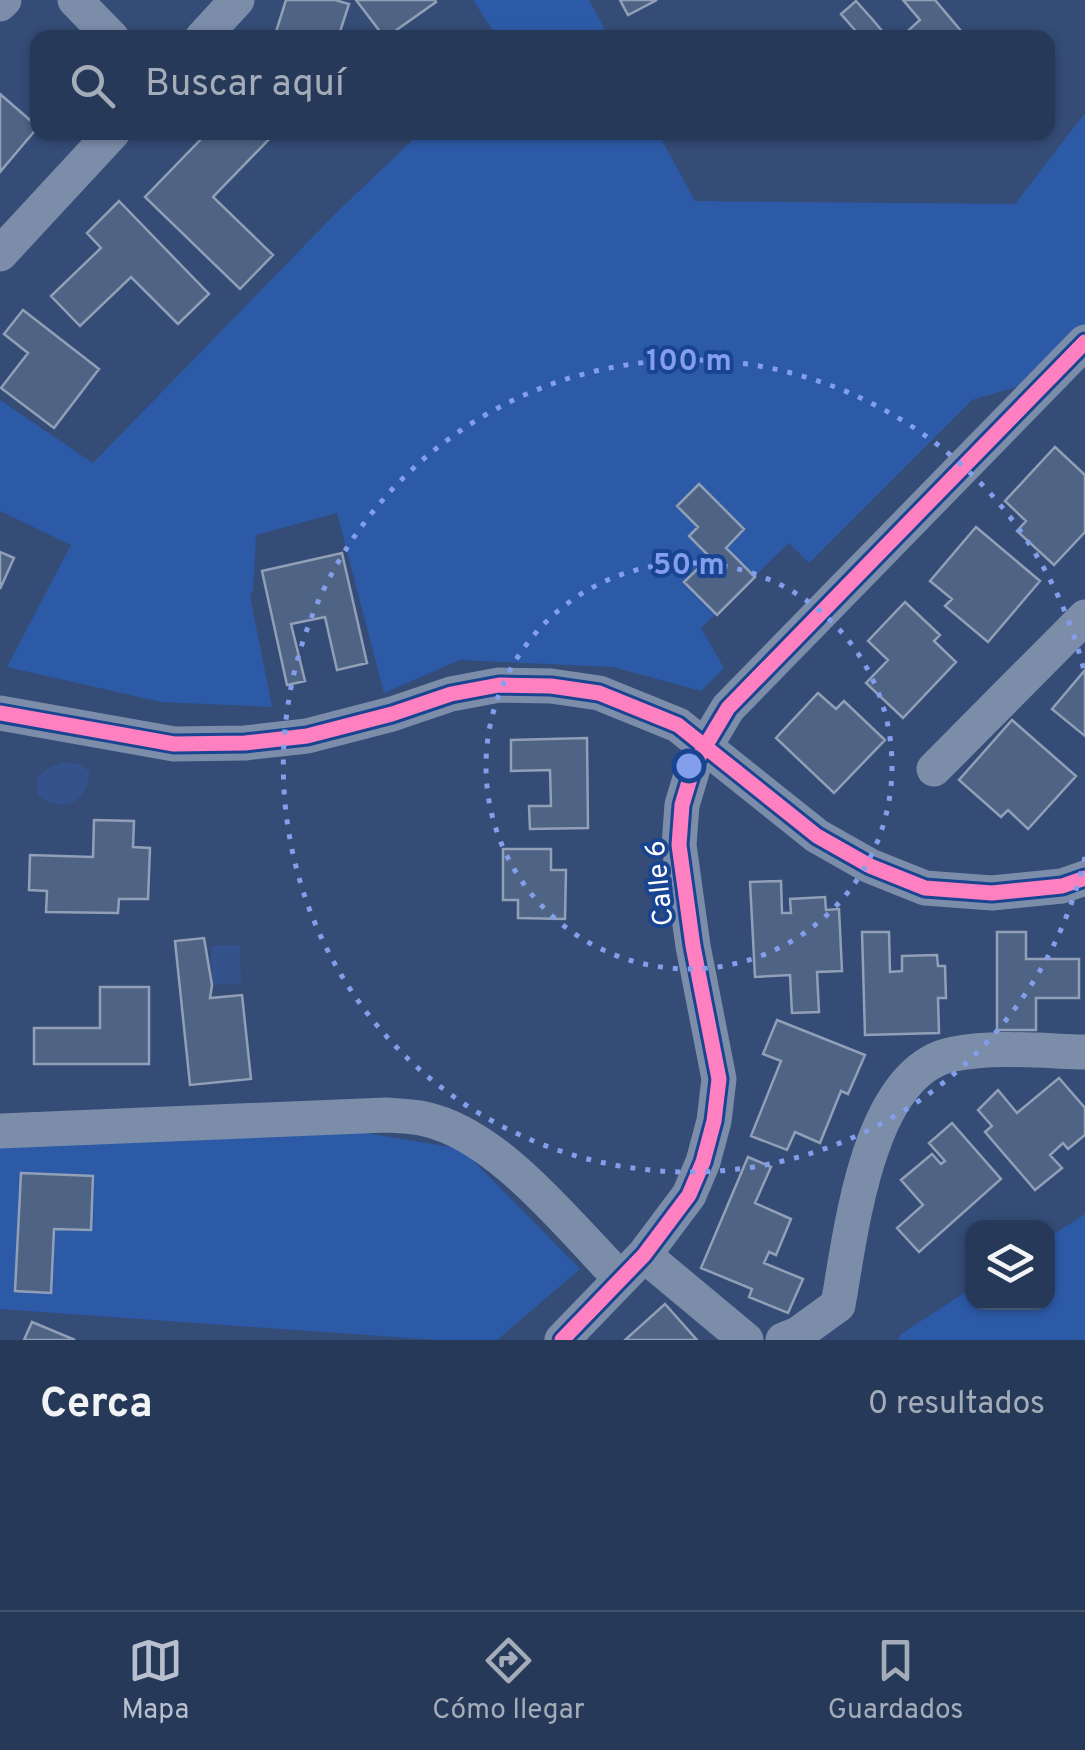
<!DOCTYPE html>
<html lang="es">
<head>
<meta charset="utf-8">
<style>
	:root { --surface:#273958; --page:#334461; --text:#f1f3f6; --muted:#a4acba; --line:#43536e; --accent:#b8c0cf }
	body { margin:0; font-family:Overpass,sans-serif; background:var(--page); color:var(--text) }
	.controls { position:absolute; right:30px; bottom:30px; display:grid; overflow:hidden; border-radius:20px; box-shadow:0 2px 8px #0004 }
	.controls button { width:90px; height:90px; display:grid; place-items:center; padding:0; border:0; border-bottom:2px solid var(--line); background:var(--surface); color:var(--text); font:50px sans-serif }
	.list { margin:0; padding:0; list-style:none }
	h2 { display:flex; justify-content:space-between; align-items:center; height:130px; margin:0; padding:0 40px; font-size:42px }
	h2 small { font-size:32px; font-weight:400; color:var(--muted) }
	.icon { flex:none; width:55px; height:55px; fill:none; stroke:currentColor; stroke-width:2; stroke-linecap:round; stroke-linejoin:round }
	.map { position:relative; flex:none; width:1085px; height:1340px; overflow:hidden }
	.search { position:absolute; background:var(--surface); box-shadow:0 2px 8px #0004; left:30px; right:30px; top:30px; height:110px; display:flex; align-items:center; gap:25px; box-sizing:border-box; padding:0 35px; border-radius:20px; color:var(--muted); font-size:38px }
	.sheet { height:270px; background:var(--surface) }
	nav { display:flex; justify-content:space-around; align-items:center; box-sizing:border-box; height:140px; border-top:2px solid var(--line); background:var(--surface); font-size:28px; color:var(--muted) }
	nav a { display:grid; justify-items:center; gap:5px }
	nav .on { color:var(--accent) }
	.map>svg:first-child { display:block }
	.green { fill:#2d5aa7 }
	.water { fill:#34528b }
	.building { fill:#4f6384; stroke:#919fb7; stroke-width:2.5 }
	.lines { fill:none; stroke-linecap:round; stroke-linejoin:round }
	.minor { stroke:#7c8da9; stroke-width:35 }
	.cycleway-casing { stroke:#194491; stroke-width:21 }
	.cycleway { stroke:#ff80c0; stroke-width:15 }
	.ring { fill:none; stroke:#839eea; stroke-width:5; stroke-dasharray:5 10 }
	.labels { text-anchor:middle; dominant-baseline:central; stroke-width:8; stroke-linejoin:round; paint-order:stroke }
	.street-label { font-size:28px; fill:#fff; stroke:#194491 }
	.centre { fill:#839eea; stroke:#194491; stroke-width:5 }
	.ring-label { font-size:30px; text-anchor:middle; font-weight:bold; fill:#839eea; stroke:#194491; stroke-width:8; stroke-linejoin:round; paint-order:stroke }
</style>
</head>
<body>
<div class="map">
<svg width="1085" height="1340" viewBox="0 0 1085 1340">
	<rect width="100%" height="100%" fill="#344c76"/>
	<path class="green" d="M473 0H589L609 37H497Z
		M1085 113V325L1027 384 972 400 809 563 789 543 701 628 724 668 701 691 613 667 460 660 384 693 337 513 256 535 253 591 250 596 272 707 161 702 7 667 71 545 0 511V400L93 463 337 212 420 133H658L695 201 1015 204Z
		M360 1132 462 1149 580 1269 497 1340H437L0 1309V1144Z
		M1085 1214V1340H898L901 1334 972 1288V1302H1048V1238Z"/>
	<path class="water" d="M65 762 79 764 89 771C90 802 62 815 38 795L37 778 48 768Z
		M240 945 241 984 212 985 211 946Z"/>
	<path class="building" d="M286 0H335L349 4 338 38H274Z
		M356 0H435L436 2 385 38Z
		M620 0H657L628 15Z
		M903 0H935L967 38H900L920 20Z
		M856 1 873 20 888 38H862L841 14Z
		M0 94 38 127 0 172Z
		M208 132 275 133 213 197 273 255 240 289 145 197Z
		M119 201 209 294 178 324 131 277 80 326 51 296 101 248 87 233Z
		M23 310 99 369 54 428 1 388 28 353 4 334Z
		M1055 447 1085 475V532L1054 565 1017 531 1026 521 1005 501Z
		M699 484 744 529 726 548 755 577 717 615 684 582 710 557 689 536 698 527 677 506Z
		M976 527 1040 581 988 642 945 606 952 599 930 581Z
		M0 552 14 558 0 589Z
		M342 553 367 663 337 670 325 617 291 624 305 681 287 685 262 571Z
		M905 602 940 635 934 641 956 662 903 718 866 683 888 660 868 641Z
		M1085 670V736L1052 709Z
		M818 693 836 709 844 701 885 740 834 793 776 738Z
		M1012 720 1076 776 1028 829 1008 810 1001 817 959 780Z
		M587 738 588 828 530 829 529 806H551L550 770 511 771V740Z
		M94 820 134 821 133 847 150 848 148 899H119L118 913 46 912 47 891 29 890 30 855 93 857Z
		M503 849H551V870H566L565 919 518 918V900H503Z
		M781 881 782 913H791L790 899 825 897 826 910 839 909 842 971 817 972 819 1012 792 1013 790 975 755 977 750 882Z
		M862 932H889L890 972 902 971V956L937 955 938 966H945L946 998H938L939 1033 865 1035Z
		M997 932H1026V959H1079V998H1036V1030H997Z
		M204 938 212 985 210 998 242 995 251 1079 190 1085 175 941Z
		M100 987H149V1064H34V1028H100Z
		M777 1020 865 1055 848 1094 841 1091 820 1143 795 1132 787 1150 751 1136 781 1061 763 1054Z
		M1059 1078 1085 1108V1135L1068 1149 1063 1143 1050 1155 1062 1168 1035 1190 985 1132 992 1126 978 1110 998 1090 1017 1113Z
		M952 1123 1001 1179 919 1252 897 1228 923 1205 901 1180 932 1154 941 1164 945 1161 929 1143Z
		M748 1157 771 1167 755 1203 791 1219 776 1255 769 1252 764 1263 803 1279 788 1313 749 1297 752 1289 701 1268Z
		M21 1173 93 1176 91 1230 54 1229 51 1293 15 1291Z
		M665 1304 697 1340H625Z
		M32 1322 75 1340H24Z"/>
	<g class="lines">
		<path class="minor" d="M75 0 112 38
			M0 4 4 0
			M202 38 237 0
			M0 254 113 132
			M0 713 174 744 245 743 307 736 392 714 451 694 499 685 551 686 599 693 678 725 817 836 870 866 925 888 992 893 1062 886 1085 878
			M934 769 1085 617
			M0 1131 386 1115C399 1116 412 1116 425 1119 498 1135 567 1224 619 1277
			M644 1255 746 1340
			M562 1340 644 1255 689 1195 703 1162 714 1121 719 1079 693 946 679 845 682 805 694 765 728 708 1085 342
			M783 1340 798 1334 838 1305C851 1234 867 1070 954 1054 996 1046 1043 1051 1085 1052"/>
		<g class="cycleway-casing">
			<path id="cycleway" d="M0 713 174 744 245 743 307 736 392 714 451 694 499 685 551 686 599 693 678 725 817 836 870 866 925 888 992 893 1062 886 1085 878
				M562 1340 644 1255 689 1195 703 1162 714 1121 719 1079 693 946 679 845 682 805 694 765 728 708 1085 342"/>
		</g>
		<use href="#cycleway" class="cycleway"/>
	</g>
	<g class="ring">
		<circle cx="689" cy="766" r="203"/>
		<path d="M1085 857A406 406 0 1 1 1085 675"/>
	</g>
	<g class="labels">
		<g class="street-label">
			<text transform="translate(661 883) rotate(-96)">Calle 6</text>
		</g>
	</g>
	<circle cx="689" cy="766" r="15" class="centre"/>
	<g class="ring-label">
		<text x="689" y="370">100 m</text>
		<text x="689" y="574">50 m</text>
	</g>
</svg>
<div class="controls">
<button><svg class="icon" aria-label="layers" viewBox="0 0 24 24"><path d="M12 4l9 5-9 5-9-5zM3 14l9 5 9-5"/></svg></button>
</div>
<div class="search"><svg class="icon" aria-label="search" viewBox="0 0 24 24"><circle cx="10" cy="10" r="6"/><path d="M15 15l6 6"/></svg>Buscar aquí</div>
</div>
<section class="sheet">
<h2>Cerca<small>0 resultados</small></h2>
<ul class="list">
</ul>
</section>
<nav>
<a class="on"><svg class="icon" aria-label="map" viewBox="0 0 24 24"><path d="M3 6l6-2 6 2 6-2v14l-6 2-6-2-6 2zM9 4v14M15 6v14"/></svg>Mapa</a>
<a><svg class="icon" aria-label="directions" viewBox="0 0 24 24"><path d="M12 3l9 9-9 9-9-9zM9 14v-3h6M13 9l2 2-2 2"/></svg>Cómo llegar</a>
<a><svg class="icon" aria-label="saved" viewBox="0 0 24 24"><path d="M7 4h10v16l-5-4-5 4z"/></svg>Guardados</a>
</nav>
</body>
</html>
